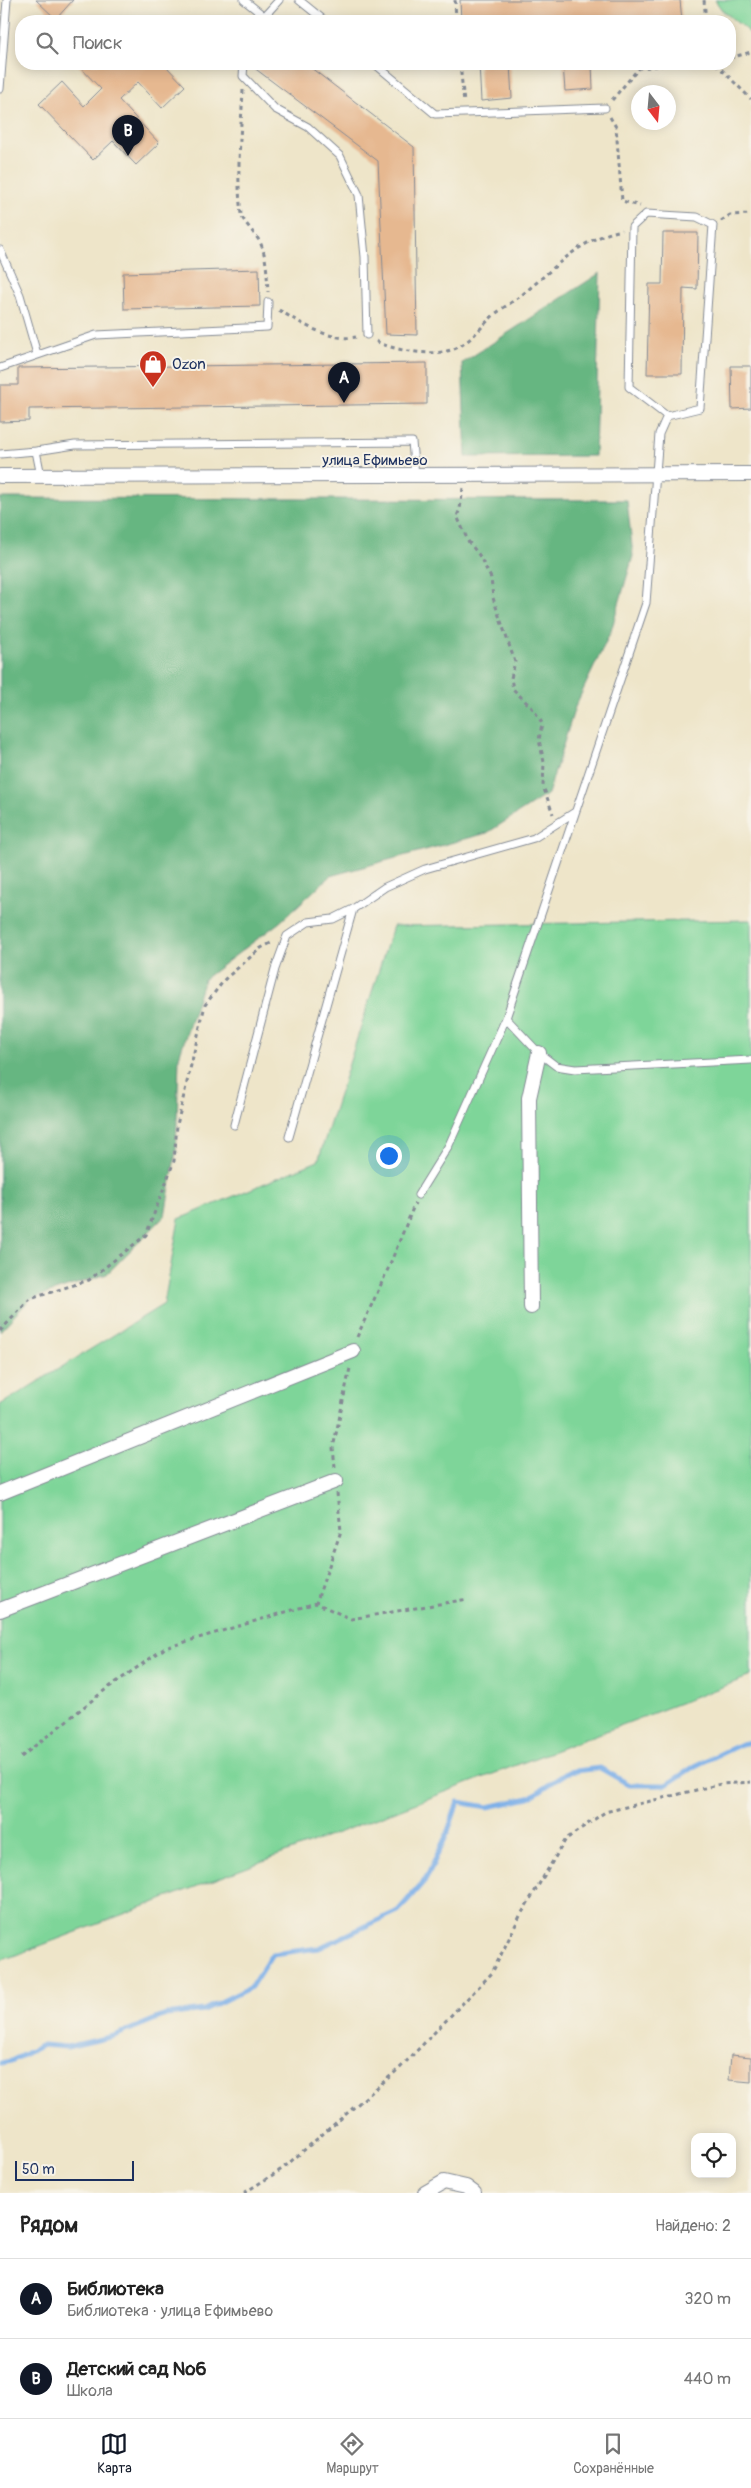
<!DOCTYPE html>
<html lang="ru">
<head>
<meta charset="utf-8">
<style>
	:root { --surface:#fff; --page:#f2f2f2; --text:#222; --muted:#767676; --line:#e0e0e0; --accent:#111827 }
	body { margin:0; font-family:Pangolin,sans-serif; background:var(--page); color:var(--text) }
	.controls { position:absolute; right:15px; bottom:15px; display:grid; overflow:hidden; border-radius:10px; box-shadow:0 2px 12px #0003 }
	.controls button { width:45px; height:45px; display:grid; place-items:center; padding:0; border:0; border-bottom:1px solid var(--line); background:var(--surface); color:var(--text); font:25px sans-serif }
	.compass { position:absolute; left:631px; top:85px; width:45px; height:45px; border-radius:50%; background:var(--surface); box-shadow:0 2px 12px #0003; rotate:164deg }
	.scale { position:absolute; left:15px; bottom:12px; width:119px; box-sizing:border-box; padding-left:5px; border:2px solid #1b2f5e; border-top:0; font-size:14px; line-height:18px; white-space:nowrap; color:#1b2f5e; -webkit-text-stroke:4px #f7f3e8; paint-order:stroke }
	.you { position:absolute; left:388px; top:1155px; width:18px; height:18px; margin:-12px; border:4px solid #fff; border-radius:50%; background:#1a73e8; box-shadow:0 0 0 8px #1a73e833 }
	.badge { display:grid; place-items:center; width:32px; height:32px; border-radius:50%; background:var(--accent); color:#fff; font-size:16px; font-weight:700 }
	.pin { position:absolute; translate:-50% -41px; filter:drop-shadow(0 1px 2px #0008) }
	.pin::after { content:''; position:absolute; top:26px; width:18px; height:15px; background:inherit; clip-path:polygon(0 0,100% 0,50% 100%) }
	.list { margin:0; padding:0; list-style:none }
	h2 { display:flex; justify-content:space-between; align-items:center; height:65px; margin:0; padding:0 20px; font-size:21px }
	h2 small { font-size:16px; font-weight:400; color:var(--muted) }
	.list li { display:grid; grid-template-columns:32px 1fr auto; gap:15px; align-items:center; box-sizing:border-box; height:80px; padding:0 20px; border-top:1px solid var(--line) }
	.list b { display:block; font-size:19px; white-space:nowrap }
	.list p { margin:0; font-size:16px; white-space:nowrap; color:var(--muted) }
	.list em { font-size:16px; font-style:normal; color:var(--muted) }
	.icon { flex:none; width:28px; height:28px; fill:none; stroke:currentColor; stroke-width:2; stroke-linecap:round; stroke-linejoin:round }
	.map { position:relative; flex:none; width:751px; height:2193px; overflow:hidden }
	.search { position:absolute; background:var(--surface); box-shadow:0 2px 12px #0003; left:15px; right:15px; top:15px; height:55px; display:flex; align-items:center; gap:12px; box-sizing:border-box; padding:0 18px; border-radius:20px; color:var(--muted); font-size:19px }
	.sheet { height:225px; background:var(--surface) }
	nav { display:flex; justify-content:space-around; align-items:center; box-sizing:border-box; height:70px; border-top:1px solid var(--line); background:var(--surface); font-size:14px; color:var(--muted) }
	nav a { display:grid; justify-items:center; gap:2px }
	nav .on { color:var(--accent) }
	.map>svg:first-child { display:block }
	.green { fill:#7ed599; stroke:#4c827c }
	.forest { fill:#66b681; stroke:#407270 }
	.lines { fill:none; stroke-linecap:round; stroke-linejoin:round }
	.stream { stroke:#7bafe8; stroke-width:5 }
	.building { fill:#e6b890 }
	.service-casing { stroke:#848a94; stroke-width:9 }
	.minor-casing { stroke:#848a94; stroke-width:16 }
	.path { stroke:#848a94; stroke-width:3; stroke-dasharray:4 4; stroke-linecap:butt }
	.service { stroke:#fff; stroke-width:7 }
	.minor { stroke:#fff; stroke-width:14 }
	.labels { text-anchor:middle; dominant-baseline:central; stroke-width:4; stroke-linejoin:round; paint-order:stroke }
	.poi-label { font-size:15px; fill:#1b2f5e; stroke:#f7f3e8; text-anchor:start }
	.street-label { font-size:15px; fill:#1b2f5e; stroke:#f7f3e8 }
</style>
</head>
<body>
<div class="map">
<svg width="751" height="2193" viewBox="0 0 751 2193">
	<rect width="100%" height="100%" fill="#f7f3e8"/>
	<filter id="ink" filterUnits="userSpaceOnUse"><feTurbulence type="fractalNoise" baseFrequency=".02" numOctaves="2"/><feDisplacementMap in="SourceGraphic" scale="10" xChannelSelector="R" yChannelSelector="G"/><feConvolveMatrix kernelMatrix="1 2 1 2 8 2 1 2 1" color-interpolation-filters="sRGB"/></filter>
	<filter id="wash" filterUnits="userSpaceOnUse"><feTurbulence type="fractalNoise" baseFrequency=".0096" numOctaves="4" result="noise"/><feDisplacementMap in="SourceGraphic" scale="20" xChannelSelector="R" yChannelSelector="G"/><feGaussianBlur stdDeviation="1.12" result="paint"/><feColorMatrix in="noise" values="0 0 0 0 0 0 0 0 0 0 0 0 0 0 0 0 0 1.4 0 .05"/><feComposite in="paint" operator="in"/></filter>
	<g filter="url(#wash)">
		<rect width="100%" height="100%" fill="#eee5c9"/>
		<path class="green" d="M715 0H751V34L722 10Z
			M751 920V1676L0 1961V1405L164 1304 179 1219 318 1161 393 926Z"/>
		<path class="forest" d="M600 273 595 456 466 457 462 363Z
			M0 498 627 500 633 556 611 631 575 707 548 794 487 833 330 876 280 922 204 979 179 1057 176 1151 165 1216 107 1274 30 1299 0 1331Z"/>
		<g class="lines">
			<path class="stream" d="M0 2063 11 2061 43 2045 67 2047 114 2036 166 2015 204 2010 251 1987 272 1954 319 1948 398 1911 426 1879 447 1834 458 1802 488 1807 529 1798 568 1772 600 1768 630 1785H666L695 1766 741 1744 751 1742"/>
		</g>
		<g id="blocks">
			<path class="building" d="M36 0H73L56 19Z
				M460 0H680L682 21H461Z
				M77 64H164L185 86 162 108 138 82 119 100 159 143 136 165 113 141 93 160 39 104 62 82 84 106 101 89Z
				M249 64H306L414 147 417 335 386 334 378 161Z
				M479 64H510L512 98 481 101Z
				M563 64H592L593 89 565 91Z
				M663 233H698L697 289 683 288 682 374H647L649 284H662Z
				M259 269 260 306 124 309 123 273Z
				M427 363V404L29 409V421L0 422V385H18V368Z
				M731 366H751V408L732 409Z
				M731 2055 751 2057V2082L729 2080Z"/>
		</g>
	</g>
	<g filter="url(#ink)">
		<use href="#blocks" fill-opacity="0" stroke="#848a94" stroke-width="1"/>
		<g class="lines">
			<g class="service-casing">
				<path id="service" d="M244 0 264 16
					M299 0 325 21
					M260 21 279 0
					M244 64 243 76 275 109 308 127 340 156 359 195 365 257 367 335
					M375 64 435 114 605 108
					M0 89 7 0
					M0 250 20 295 37 354
					M0 368 96 335 267 327 268 302
					M36 451 75 445 412 442 415 476
					M0 454 36 451 41 476
					M506 1018 539 1053 556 1066 575 1069 751 1060
					M234 1125 275 969 287 936 308 922 333 919 353 909
					M289 1137 353 909 385 887 425 869 534 838 575 812
					M418 1195 449 1145 506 1018 646 603 659 434 667 416 700 408 713 225 697 217 646 214 632 227 629 387 667 416"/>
			</g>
			<g class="minor-casing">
				<path id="minor" d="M0 476 751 474
					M531 1307 529 1098 539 1053
					M0 1493 353 1351
					M0 1610 336 1481
					M425 2193 444 2182 466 2187 474 2193"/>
			</g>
			<path class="path" d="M455 0 456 21
				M704 0 706 21
				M730 58 751 52
				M460 64 464 103
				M716 64 751 99
				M243 90C241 131 236 173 241 214 242 220 256 235 260 242 267 257 267 276 268 292
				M612 100 639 68 677 64
				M610 117 616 127 622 201 640 206
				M721 221 730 215 751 214
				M279 310C300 323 331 342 356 337
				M376 341C391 350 429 356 447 351 468 347 480 327 495 314 504 307 514 301 523 294 555 268 579 239 622 230
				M463 488 460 509 457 516 468 541 479 555 491 578 493 598 515 662 511 678 513 689 534 710 542 723 539 740 544 762 543 786 553 814
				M0 1331 30 1299 89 1280 146 1235 174 1161 177 1125 205 1005 225 979 261 948 273 942
				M357 1337 388 1269 415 1203
				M335 1467 333 1448 350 1368
				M337 1493 341 1531 316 1603 351 1619 468 1599
				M21 1757 105 1690 165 1648 316 1603
				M244 2193 282 2169 401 2067 492 1973 520 1916 566 1839 605 1812 721 1784 751 1782"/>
			<use href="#service" class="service"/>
			<use href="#minor" class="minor"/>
		</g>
	</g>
	<defs>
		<g id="shop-pin" transform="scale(1.4375)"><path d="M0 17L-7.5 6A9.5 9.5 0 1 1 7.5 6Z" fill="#c8321e" stroke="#f7f3e8"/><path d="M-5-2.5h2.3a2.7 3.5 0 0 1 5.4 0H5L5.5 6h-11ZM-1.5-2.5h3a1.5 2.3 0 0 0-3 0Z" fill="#fff"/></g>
	</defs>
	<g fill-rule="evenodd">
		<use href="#shop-pin" x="153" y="364"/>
	</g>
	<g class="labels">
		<g class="poi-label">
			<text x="172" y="364">Ozon</text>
		</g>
		<g class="street-label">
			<text x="375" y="460">улица Ефимьево</text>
		</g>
	</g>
</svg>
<div class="controls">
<button><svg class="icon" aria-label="locate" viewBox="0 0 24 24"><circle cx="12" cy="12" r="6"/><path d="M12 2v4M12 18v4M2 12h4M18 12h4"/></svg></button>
</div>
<svg class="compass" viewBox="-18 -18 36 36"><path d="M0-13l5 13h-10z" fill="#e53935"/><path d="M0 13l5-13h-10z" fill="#767676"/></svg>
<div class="scale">50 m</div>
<div class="you"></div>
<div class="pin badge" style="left:344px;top:403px">A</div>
<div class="pin badge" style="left:128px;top:156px">B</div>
<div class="search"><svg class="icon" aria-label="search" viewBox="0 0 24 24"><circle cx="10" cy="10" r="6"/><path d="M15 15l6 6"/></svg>Поиск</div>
</div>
<section class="sheet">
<h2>Рядом<small>Найдено: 2</small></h2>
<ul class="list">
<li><span class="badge">A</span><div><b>Библиотека</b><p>Библиотека · улица Ефимьево</p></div><em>320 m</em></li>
<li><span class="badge">B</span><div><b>Детский сад №6</b><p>Школа</p></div><em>440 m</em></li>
</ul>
</section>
<nav>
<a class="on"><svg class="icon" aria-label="map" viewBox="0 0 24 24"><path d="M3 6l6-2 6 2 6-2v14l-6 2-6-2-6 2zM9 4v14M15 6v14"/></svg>Карта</a>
<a><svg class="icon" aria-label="directions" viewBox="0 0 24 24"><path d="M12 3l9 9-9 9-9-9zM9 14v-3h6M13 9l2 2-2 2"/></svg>Маршрут</a>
<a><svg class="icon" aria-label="saved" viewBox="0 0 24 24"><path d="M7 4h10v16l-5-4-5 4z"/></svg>Сохранённые</a>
</nav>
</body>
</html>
